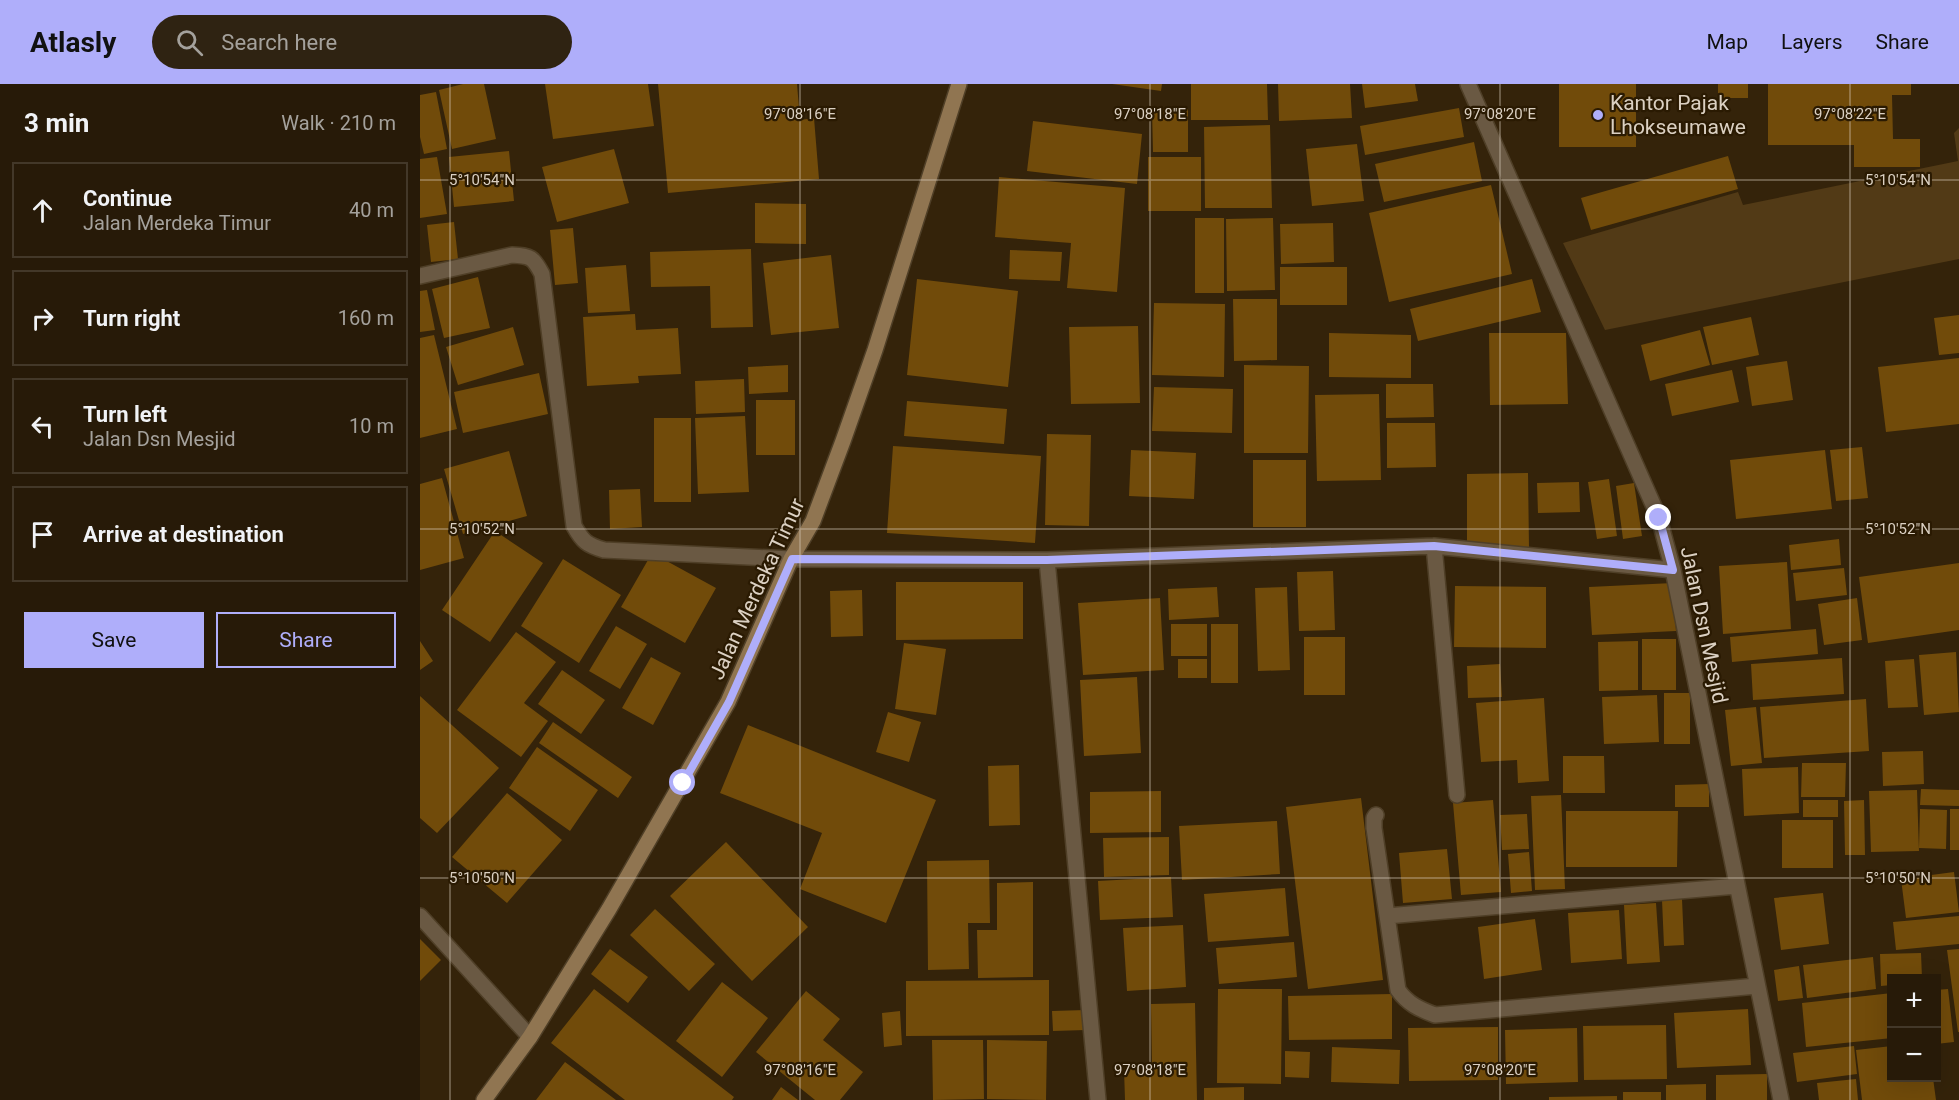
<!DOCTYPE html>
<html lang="en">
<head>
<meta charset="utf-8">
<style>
	:root { --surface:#271a08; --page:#2f2312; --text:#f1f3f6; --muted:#a4a19c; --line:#433829; --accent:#afaefa }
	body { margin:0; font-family:Roboto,sans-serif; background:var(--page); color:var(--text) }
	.controls { position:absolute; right:18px; bottom:18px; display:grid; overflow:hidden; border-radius:0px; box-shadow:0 6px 24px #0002 }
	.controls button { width:54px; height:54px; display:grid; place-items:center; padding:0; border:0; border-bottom:2px solid var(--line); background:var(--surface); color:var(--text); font:30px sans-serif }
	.stop { position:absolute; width:18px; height:18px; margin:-14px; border:4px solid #afaefa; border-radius:50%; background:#fff }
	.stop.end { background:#afaefa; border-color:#fff; box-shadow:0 2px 6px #0008 }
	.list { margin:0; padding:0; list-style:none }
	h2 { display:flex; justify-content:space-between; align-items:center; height:78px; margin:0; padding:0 24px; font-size:26px }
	h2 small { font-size:20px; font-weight:400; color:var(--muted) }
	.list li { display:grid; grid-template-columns:39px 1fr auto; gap:18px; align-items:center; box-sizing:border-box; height:96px; margin:0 12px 12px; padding:0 12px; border:2px solid var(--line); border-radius:0px }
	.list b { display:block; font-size:22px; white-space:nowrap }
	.list p { margin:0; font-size:20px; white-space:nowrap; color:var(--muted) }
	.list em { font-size:20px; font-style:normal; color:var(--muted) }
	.actions { display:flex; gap:12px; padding:18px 24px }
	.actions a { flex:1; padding:14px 0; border:2px solid var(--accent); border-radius:0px; text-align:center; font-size:21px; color:var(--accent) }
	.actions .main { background:var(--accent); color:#111 }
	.icon { flex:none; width:33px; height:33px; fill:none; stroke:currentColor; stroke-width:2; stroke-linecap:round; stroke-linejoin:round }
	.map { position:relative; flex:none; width:1539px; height:1016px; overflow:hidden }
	header { display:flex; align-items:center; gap:36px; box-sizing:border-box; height:84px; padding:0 30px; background:var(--accent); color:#111 }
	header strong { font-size:28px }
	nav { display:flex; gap:33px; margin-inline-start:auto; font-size:21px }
	.search { width:420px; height:54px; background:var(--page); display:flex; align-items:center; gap:15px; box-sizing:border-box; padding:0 21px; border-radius:33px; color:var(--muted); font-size:22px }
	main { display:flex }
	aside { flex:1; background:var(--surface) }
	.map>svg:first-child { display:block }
	.green { fill:#523a16 }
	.building { fill:#714b0a }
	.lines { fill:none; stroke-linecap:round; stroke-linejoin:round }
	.minor-casing { stroke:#4f3f27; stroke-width:18 }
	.secondary-casing { stroke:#4f3f27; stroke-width:18 }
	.minor { stroke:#6a5943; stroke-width:15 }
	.secondary { stroke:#907551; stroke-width:15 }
	.route { stroke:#afaefa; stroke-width:8 }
	.ticks { fill:none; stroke:#dbd0c2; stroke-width:1.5; stroke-opacity:0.45 }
	.poi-dot { fill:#afaefa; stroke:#2a1a02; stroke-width:2 }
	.labels { text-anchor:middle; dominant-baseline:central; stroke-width:4.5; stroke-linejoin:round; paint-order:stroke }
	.poi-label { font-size:21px; fill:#dbd0c2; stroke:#2a1a02; text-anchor:start }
	.street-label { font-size:21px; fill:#dbd0c2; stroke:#2a1a02 }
	.ticks-label { font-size:15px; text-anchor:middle; fill:#dbd0c2; stroke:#2a1a02; stroke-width:4.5; stroke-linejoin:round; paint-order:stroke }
</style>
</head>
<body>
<header>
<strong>Atlasly</strong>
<div class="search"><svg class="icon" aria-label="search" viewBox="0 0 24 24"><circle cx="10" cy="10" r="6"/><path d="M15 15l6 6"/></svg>Search here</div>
<nav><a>Map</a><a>Layers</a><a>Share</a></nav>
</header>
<main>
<aside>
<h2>3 min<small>Walk · 210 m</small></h2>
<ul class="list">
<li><svg class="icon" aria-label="ahead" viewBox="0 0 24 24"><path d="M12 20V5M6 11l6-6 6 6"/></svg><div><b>Continue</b><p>Jalan Merdeka Timur</p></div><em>40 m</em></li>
<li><svg class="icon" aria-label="right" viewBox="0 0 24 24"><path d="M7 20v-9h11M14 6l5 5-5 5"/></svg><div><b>Turn right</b></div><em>160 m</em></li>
<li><svg class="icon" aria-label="left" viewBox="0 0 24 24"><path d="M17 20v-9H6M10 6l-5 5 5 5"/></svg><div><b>Turn left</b><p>Jalan Dsn Mesjid</p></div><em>10 m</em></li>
<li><svg class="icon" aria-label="arrive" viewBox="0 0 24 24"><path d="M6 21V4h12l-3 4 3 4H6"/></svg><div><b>Arrive at destination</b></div></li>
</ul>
<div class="actions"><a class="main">Save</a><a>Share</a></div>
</aside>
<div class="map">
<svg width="1539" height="1016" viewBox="0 0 1539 1016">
	<rect width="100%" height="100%" fill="#34230a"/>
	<path class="green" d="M1539 44V175L1185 246 1143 159 1318 108 1323 121 1538 77 1534 49Z"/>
	<path class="building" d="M43 0H64L76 55 32 65 19 6Z
		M125 0H228L234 42 133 55Z
		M238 0H377L380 36 394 34 399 95 248 109Z
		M692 0H742L741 7Z
		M771 0H847L848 36H771Z
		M858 0H930L932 34 859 37Z
		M942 0H995L998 17 945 24Z
		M1139 0H1216V63H1139Z
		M1298 0H1328V14H1298Z
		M1348 0H1491V11H1472L1473 55H1500V83H1434V61H1348Z
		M16 8 27 65 4 70 0 53V11Z
		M1039 24 1044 53 945 71 940 42Z
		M732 25H768V68H733Z
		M613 37 722 50 717 100 607 87Z
		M850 41 852 124H785L784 43Z
		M1054 58 1062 97 964 118 955 80Z
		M937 60 944 117 892 122 886 65Z
		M194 65 209 119 137 138 122 83Z
		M89 67 94 117 34 123 29 73Z
		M1308 72 1318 105 1171 146 1161 114Z
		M17 73 27 130 0 134V75Z
		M728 73H781V127H728Z
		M579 93 705 104 697 208 647 204 651 159 575 153Z
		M1071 101 1092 190 969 218 949 129Z
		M335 119 386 120V160L335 159Z
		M775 134H804V209H775Z
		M853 134 855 206 807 207 806 135Z
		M34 138 38 175 11 178 7 141Z
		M913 139 914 178 861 180 860 140Z
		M153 144 158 199 135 201 130 146Z
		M331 165 333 243 291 244 290 202 231 203 230 168Z
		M590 166 642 168 640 197 589 195Z
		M411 171 419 244 351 251 343 179Z
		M206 181 210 227 168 229 165 184Z
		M860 183H927V221H860Z
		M58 193 70 244 24 254 12 205Z
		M497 195 598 207 588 303 487 291Z
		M1112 195 1121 228 998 257 990 225Z
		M7 206 15 246 0 248V207Z
		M813 215H857V276L814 277Z
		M734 219 805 220 804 293 732 291Z
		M215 230 216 246 258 244 261 290 218 292 219 299 167 302 163 233Z
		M1539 231V269L1519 271 1514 234Z
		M1331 233 1339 271 1292 281 1283 243Z
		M718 242 720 319 651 320 649 243Z
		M93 243 104 281 38 301 26 263Z
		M1280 246 1290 281 1230 297 1221 261Z
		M909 249 991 251V294L909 293Z
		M1069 249H1146L1148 320 1070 321Z
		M14 251 37 345 0 354V254Z
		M1539 274V340L1466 348 1458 283Z
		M1367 277 1373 316 1332 322 1326 283Z
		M368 281V308L329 310 328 283Z
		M824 281 889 282 888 369H824Z
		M1312 286 1319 318 1252 332 1245 300Z
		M119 289 128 330 43 349 34 308Z
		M324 295 325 328 276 330 275 297Z
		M966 300H1013L1014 333 966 334Z
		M734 303 813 305 812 349 732 347Z
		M959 310 961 396 897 397 895 311Z
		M336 316H375V371H336Z
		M487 317 587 325 584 360 484 352Z
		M325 332 329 408 278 410 275 334Z
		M234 334H271V418H234Z
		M967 339H1015L1016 383 967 384Z
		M627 350 671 351 669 442 625 441Z
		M473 362 621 372 615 459 467 449Z
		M1442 363 1448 414 1416 417 1410 366Z
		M711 366 776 369 774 415 709 412Z
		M1405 366 1412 425 1316 435 1310 376Z
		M89 367 107 432 43 450 24 385Z
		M833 376H886V443H833Z
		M1108 389 1109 464H1047V390Z
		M22 394 44 474 0 486V400Z
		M1189 395 1197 452 1177 455 1168 398Z
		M1159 398 1160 428 1118 429 1117 399Z
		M1214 399 1222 452 1203 455 1196 402Z
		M220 405 222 443 190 445 189 406Z
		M75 447 123 479 70 558 22 526Z
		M1419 455 1421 481 1371 486 1369 461Z
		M232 469 296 504 265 559 201 523Z
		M143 475 201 511 159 579 101 542Z
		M1367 478 1371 545 1303 550 1299 482Z
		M1539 479V546L1448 559 1439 493Z
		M1424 484 1427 511 1376 517 1373 489Z
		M913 487 915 546 879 547 877 488Z
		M476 498H603V555L476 556Z
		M1253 499 1256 547 1172 551 1169 503Z
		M1035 502 1126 503V564L1034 563Z
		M797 503 799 533 749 536 748 505Z
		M867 503 870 586 838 587 835 504Z
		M442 506 443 552 411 553 410 507Z
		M740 514 744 586 663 591 658 519Z
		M1437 514 1442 556 1404 561 1398 520Z
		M751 540H787V572H751Z
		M791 540H818V599H791Z
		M196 542 227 560 200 605 169 587Z
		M1396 545 1398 570 1312 578 1310 553Z
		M96 548 136 578 104 619 128 637 101 673 37 626Z
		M884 553H925V611H884Z
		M1222 555H1256V606H1222Z
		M0 557 13 577 0 586Z
		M1218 557V606L1179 607 1178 558Z
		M484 559 526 565 516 631 475 625Z
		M1536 568 1539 628 1504 631 1499 571Z
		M231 573 261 589 233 641 202 624Z
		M1422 574 1424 610 1333 616 1331 580Z
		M758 575H787V594H758Z
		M1494 575 1498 623 1468 624 1465 577Z
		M1080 580 1082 613 1048 614 1047 582Z
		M142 586 185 616 161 650 118 620Z
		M717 593 721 669 664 672 660 596Z
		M1244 609H1270V660H1244Z
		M1237 611 1239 658 1184 660 1182 613Z
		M0 612 79 684 17 749 0 734Z
		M1124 614 1129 697 1098 699 1097 676 1061 678 1056 619Z
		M1446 615 1449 667 1344 674 1340 623Z
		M1336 623 1342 679 1311 682 1305 626Z
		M468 628 501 638 489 678 456 668Z
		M133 638 212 693 198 714 119 659Z
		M328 641 516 716 466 839 380 805 402 749 300 709Z
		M117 663 178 706 150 747 89 704Z
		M1503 667 1504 700 1463 702 1462 668Z
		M1143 672H1184L1185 709H1143Z
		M1382 679H1426L1425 713H1381Z
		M599 681 600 741 569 742 568 682Z
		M1378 683 1379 729 1324 732 1322 685Z
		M1289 700V723H1255V701Z
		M1501 705 1539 706V722L1500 721Z
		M1497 706 1499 767 1451 768 1449 707Z
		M741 707V748L670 749V708Z
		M87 709 142 756 87 819 32 773Z
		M1141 711 1145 805 1115 806 1111 712Z
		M941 714 963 896 888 905 866 723Z
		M1073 716 1081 808 1041 811 1033 719Z
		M1383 716H1418V733H1383Z
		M1444 716 1445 771H1425L1424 717Z
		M1500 725 1527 726 1526 765 1499 764Z
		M1530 725H1539V766H1530Z
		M1146 727H1258L1257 783H1146Z
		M1107 730 1109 765 1082 766 1080 731Z
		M1362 736H1413V784H1362Z
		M857 737 860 790 762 796 759 742Z
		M749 753V791L684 793 683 754Z
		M306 758 388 843 332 897 250 812Z
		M1027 765 1032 815 983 819 979 769Z
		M1109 768 1112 807 1091 809 1088 770Z
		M569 776 570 839H548L549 885 508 886 507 777Z
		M1534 788 1539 828 1486 834 1481 795Z
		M751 793 753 833 680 836 678 797Z
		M613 798V893L558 894 557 846H577V799Z
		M865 804 869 852 788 858 784 810Z
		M1403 809 1409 860 1361 866 1354 814Z
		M1262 815 1264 861 1244 862 1242 816Z
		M1236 819 1240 878 1207 880 1204 821Z
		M235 825 295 880 269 907 210 851Z
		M1199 826 1202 875 1151 879 1148 829Z
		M1539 832V860L1476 866 1473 838Z
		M1115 835 1122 886 1064 895 1058 843Z
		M763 841 766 903 707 907 703 844Z
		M0 855 21 876 0 897Z
		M874 858 877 893 799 900 796 864Z
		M190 865 228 893 208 919 171 890Z
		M1539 865V948H1538L1527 866Z
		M1501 869 1502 894H1472V901L1461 902 1460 870Z
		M1453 873 1456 905 1387 914 1383 881Z
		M1379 882 1383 914 1358 917 1354 886Z
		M629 896V951L486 952V897Z
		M302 898 348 934 302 993 256 957Z
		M174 905 314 1013 312 1016H205L131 959Z
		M798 905H862L861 1000 797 999Z
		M1528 905 1534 958 1516 960V906Z
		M386 907 420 935 403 956 443 988 420 1016H395L336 968Z
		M1472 909V954L1386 963 1382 919Z
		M972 910V955L869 956 868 912Z
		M775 919 777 1016H705L704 985H732L731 920Z
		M1328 925 1331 981 1257 984 1254 929Z
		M666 926V946L633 947 632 927Z
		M480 927 482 961 464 963 462 929Z
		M1246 941 1247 995 1164 996 1163 942Z
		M1078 943V996L989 997 988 944Z
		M1157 944 1158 998 1086 1000 1085 946Z
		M512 956H563L564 1015 513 1016Z
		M567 956 627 957 626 1016 567 1015Z
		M1434 962 1437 990 1377 998 1373 969Z
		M1472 962V994H1513L1516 1016H1442L1436 966Z
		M912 963 980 966 979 1000 911 998Z
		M865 967 890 968 889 994 865 993Z
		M145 978 196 1016H116Z
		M1347 990V1016H1296V991Z
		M1436 995 1438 1016H1399L1397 999Z
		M1286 1000V1016H1246V1001Z
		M361 1003 378 1016H352Z
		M824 1003V1016H784V1004Z
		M1203 1008H1241V1016H1203Z
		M1197 1012V1016H1129V1013Z"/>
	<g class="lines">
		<g class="minor-casing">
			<path id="minor" d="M1048 0 1239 434 1253 486 1361 1016
				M0 192 92 171C111 172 113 173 122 190L154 442C163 458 167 461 184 466L371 475 627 476 1014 462 1253 486
				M1014 462 1037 711
				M627 476 678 1016
				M956 731 954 734V744L978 906C988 920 999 925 1015 931L1337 902
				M0 832 110 953
				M967 832 1317 802"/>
		</g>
		<g class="secondary-casing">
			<path id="secondary" d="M64 1016 110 953 189 825 308 618 371 475 393 437 423 357 455 266 539 0"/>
		</g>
		<use href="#minor" class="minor"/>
		<use href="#secondary" class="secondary"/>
	</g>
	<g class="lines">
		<path class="route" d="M263 699 309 618 372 475 627 476 1014 462 1253 486 1239 434"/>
	</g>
	<path class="ticks" d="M30 0V1016M380 0V1016M730 0V1016M1080 0V1016M1430 0V1016M0 96H1539M0 445H1539M0 794H1539"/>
	<circle class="poi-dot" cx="1178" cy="31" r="6"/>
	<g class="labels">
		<g class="poi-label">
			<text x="1190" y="19">Kantor Pajak<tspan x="1190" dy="24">Lhokseumawe</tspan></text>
		</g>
		<g class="street-label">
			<text transform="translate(337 505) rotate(-65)">Jalan Merdeka Timur</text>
			<text transform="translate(1284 541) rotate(78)">Jalan Dsn Mesjid</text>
		</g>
	</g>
	<g class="ticks-label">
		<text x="380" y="35">97°08'16"E</text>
		<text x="730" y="35">97°08'18"E</text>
		<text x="1080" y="35">97°08'20"E</text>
		<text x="1430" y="35">97°08'22"E</text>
		<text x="62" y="101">5°10'54"N</text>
		<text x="1478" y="101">5°10'54"N</text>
		<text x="62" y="450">5°10'52"N</text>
		<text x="1478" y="450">5°10'52"N</text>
		<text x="62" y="799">5°10'50"N</text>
		<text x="1478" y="799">5°10'50"N</text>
		<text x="380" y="991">97°08'16"E</text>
		<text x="730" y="991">97°08'18"E</text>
		<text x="1080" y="991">97°08'20"E</text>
	</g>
</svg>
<div class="controls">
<button>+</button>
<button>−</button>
</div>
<div class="stop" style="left:263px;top:699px"></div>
<div class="stop end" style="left:1239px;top:434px"></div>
</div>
</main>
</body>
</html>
